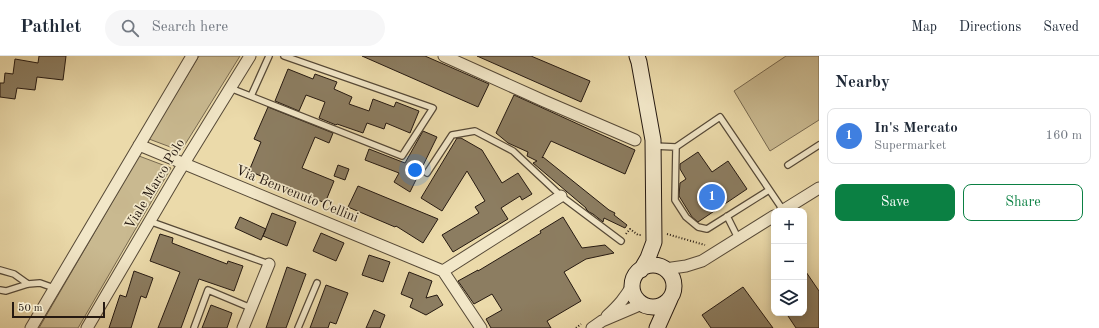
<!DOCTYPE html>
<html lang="en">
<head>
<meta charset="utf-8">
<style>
	:root { --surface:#fff; --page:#f6f6f7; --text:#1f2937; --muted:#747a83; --line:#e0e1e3; --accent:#0b8043 }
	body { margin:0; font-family:"Old Standard TT",serif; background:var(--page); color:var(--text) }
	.controls { position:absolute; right:12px; bottom:12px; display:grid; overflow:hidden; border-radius:8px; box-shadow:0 2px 10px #0003 }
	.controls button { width:36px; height:36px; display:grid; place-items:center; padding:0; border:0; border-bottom:1px solid var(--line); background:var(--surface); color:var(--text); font:20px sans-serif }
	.scale { position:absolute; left:12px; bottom:10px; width:93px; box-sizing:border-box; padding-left:4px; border:2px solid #251911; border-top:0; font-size:11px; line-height:14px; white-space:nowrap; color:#251911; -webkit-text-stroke:3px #f2e7c8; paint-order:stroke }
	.you { position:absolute; left:415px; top:114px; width:14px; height:14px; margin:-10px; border:3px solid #fff; border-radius:50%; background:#1a73e8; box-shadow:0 0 0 6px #1a73e833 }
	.badge { display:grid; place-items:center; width:26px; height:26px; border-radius:50%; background:var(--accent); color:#fff; font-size:13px; font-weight:700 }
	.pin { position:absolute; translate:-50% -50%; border:2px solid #fff; box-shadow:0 1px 4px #0006 }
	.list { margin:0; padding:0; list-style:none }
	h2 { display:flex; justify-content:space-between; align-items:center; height:52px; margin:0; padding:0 16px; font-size:17px }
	h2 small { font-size:13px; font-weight:400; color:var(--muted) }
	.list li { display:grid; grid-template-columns:26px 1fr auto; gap:12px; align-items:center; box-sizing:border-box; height:56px; margin:0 8px 8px; padding:0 8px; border:1px solid var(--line); border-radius:8px }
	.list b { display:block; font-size:15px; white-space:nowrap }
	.list p { margin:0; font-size:13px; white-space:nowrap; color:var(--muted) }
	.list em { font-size:13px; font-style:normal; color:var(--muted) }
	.actions { display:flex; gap:8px; padding:12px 16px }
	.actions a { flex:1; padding:9px 0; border:1px solid var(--accent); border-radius:8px; text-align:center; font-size:14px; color:var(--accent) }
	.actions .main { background:var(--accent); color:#fff }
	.icon { flex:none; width:22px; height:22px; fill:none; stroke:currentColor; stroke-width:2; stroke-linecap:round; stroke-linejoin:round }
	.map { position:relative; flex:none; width:819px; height:272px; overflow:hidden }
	header { display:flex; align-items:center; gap:24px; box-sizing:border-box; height:56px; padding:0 20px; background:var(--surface); border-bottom:1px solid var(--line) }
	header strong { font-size:19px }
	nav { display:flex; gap:22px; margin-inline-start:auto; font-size:14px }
	.search { width:280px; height:36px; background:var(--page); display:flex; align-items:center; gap:10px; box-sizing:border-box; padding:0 14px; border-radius:22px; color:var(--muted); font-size:15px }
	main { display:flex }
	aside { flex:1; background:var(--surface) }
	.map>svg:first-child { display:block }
	.green { fill:#c9b990; stroke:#776950 }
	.building { fill:#8c7d61; stroke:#251911 }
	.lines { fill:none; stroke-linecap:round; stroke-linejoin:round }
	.lane-casing { stroke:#564937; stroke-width:8 }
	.street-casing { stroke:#564937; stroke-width:13 }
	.secondary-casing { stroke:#251911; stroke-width:17 }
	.path { stroke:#251911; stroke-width:2; stroke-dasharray:1 2; stroke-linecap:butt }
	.lane { stroke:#f2e7c8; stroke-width:5.5 }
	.street { stroke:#f2e7c8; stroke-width:11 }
	.secondary { stroke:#f2e7c8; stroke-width:15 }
	.labels { text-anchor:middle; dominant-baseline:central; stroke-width:3.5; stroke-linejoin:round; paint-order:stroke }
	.street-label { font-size:14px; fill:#251911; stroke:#f2e7c8 }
</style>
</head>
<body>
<header>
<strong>Pathlet</strong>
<div class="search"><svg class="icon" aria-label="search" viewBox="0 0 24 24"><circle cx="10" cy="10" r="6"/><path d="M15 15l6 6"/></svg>Search here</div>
<nav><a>Map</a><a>Directions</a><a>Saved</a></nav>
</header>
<main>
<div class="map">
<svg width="819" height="272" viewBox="0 0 819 272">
	<rect width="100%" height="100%" fill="#ebdaaa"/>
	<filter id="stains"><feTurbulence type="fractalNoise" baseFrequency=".005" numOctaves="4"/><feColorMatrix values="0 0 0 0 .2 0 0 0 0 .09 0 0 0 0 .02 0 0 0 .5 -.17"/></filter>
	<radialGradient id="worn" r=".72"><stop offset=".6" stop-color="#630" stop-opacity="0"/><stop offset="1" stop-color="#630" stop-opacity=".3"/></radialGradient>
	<path class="green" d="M199 0H240L181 95 149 83Z
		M786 0H819V64L770 95 734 35Z
		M139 100 171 112 78 272H39Z"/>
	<path class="building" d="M39 0H66L63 24 37 21 35 34 17 32 15 43 0 41V27H4L5 17 13 18 15 3 38 7Z
		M362 0H425L489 28 478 51Z
		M477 0H531L590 25 581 46Z
		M288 13 313 23 315 18 337 26 334 33 352 41 349 48 369 55 373 43 394 51 396 46 419 55 410 77 386 67 384 73 367 67 363 77 337 68 336 69 319 62 325 46 306 39 299 55 275 45Z
		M514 39 635 94 625 118 551 85 542 102 543 101 609 154 615 157 614 159 627 169 625 172 604 162 603 166 593 158 589 156 586 153V152L533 107 537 105 527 100 528 96 508 87 496 77Z
		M268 51 333 77 329 87 315 81 302 112 334 125 325 147 249 115 261 86 254 83Z
		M423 75 437 81 410 136 394 126 399 117 365 104 369 93 405 107Z
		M457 82H461L482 94 502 127 518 117 532 138 522 144 520 140 501 152 508 163 453 196 442 179 479 157 475 151 485 145 467 115 442 155 421 142Z
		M698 96 712 116 728 105 747 133 698 166 692 161 679 140 680 127 686 123 680 113V108Z
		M338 109 349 113 345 124 334 120Z
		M358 130 438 163 423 187 396 170 395 171 348 151Z
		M272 157 296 166 287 190 263 180Z
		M240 161 266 173 261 184 235 172Z
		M563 161 582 192 605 189 614 197 586 203 564 216 581 245 547 265 551 272H491L486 263 502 254 492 238 474 248 458 225 478 214V215L541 177 540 175Z
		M321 177 344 187 336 205 313 195Z
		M160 178 173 182 172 187 227 208 228 205 243 210 234 235 199 223 181 272H158L180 216 150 205Z
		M369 199 390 206 383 226 362 219Z
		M287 211 306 218 286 272H266Z
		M804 213 819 235V272H796L786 257H804Z
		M134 215 153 222 146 242 141 240 131 272H109L120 239 126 241Z
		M409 216 432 225 426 242 437 239 443 249 426 259 410 251 413 243 401 238Z
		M326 229 348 237 336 268 330 266 328 272H310Z
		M743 231 773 272H711L702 259Z
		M211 249 232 257 227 272H202Z
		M374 254 385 259 380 272H366Z"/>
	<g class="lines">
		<g class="lane-casing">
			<path id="lane" d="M230 32 402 100 433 52 284 0
				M251 40 269 0
				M653 90 676 91
				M788 109 819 89
				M427 117 452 79 475 75 513 95 561 140 621 185
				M769 134 707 173 698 171 686 161 675 144 676 91 720 61 783 154
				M727 160 738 182
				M149 165 269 208
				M0 214 14 218 28 228
				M0 234 6 235 28 228 40 227 54 232
				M194 272 208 234 251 252
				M298 272 317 227"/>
		</g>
		<g class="street-casing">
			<path id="street" d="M444 0 544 45 635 84
				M139 89 443 215 481 272
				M782 155 819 132
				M665 213 686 210 702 205 774 160
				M443 215 561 140
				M607 260C619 249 625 242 633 228
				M31 272 192 0
				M87 272 178 117 250 0
				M243 272 269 208
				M592 272 602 265 642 248"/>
		</g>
		<g class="secondary-casing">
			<path id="secondary" d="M637 0 639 6 653 84 654 186 648 202 641 214
				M632 230a21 21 0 1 1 42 0a21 21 0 1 1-42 0Z
				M657 272 670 243"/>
		</g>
		<path class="path" d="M626 178 630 173 638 179H641
			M667 178 705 189
			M576 272 581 268"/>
		<use href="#lane" class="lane"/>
		<use href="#street" class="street"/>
		<use href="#secondary" class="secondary"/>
	</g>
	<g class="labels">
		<g class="street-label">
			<text transform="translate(155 128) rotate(-59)">Viale Marco Polo</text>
			<text transform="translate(297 138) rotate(22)">Via Benvenuto Cellini</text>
		</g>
	</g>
	<rect width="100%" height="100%" filter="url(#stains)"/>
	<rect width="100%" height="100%" fill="url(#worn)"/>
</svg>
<div class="controls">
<button>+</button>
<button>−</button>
<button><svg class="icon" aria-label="layers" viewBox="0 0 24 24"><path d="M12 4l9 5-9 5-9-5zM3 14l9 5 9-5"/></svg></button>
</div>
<div class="scale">50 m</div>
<div class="you"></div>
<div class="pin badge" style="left:712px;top:141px;background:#3f7fe0">1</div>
</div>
<aside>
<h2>Nearby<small></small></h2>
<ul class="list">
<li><span class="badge" style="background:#3f7fe0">1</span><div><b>In's Mercato</b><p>Supermarket</p></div><em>160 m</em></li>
</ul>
<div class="actions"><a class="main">Save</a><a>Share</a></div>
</aside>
</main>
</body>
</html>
